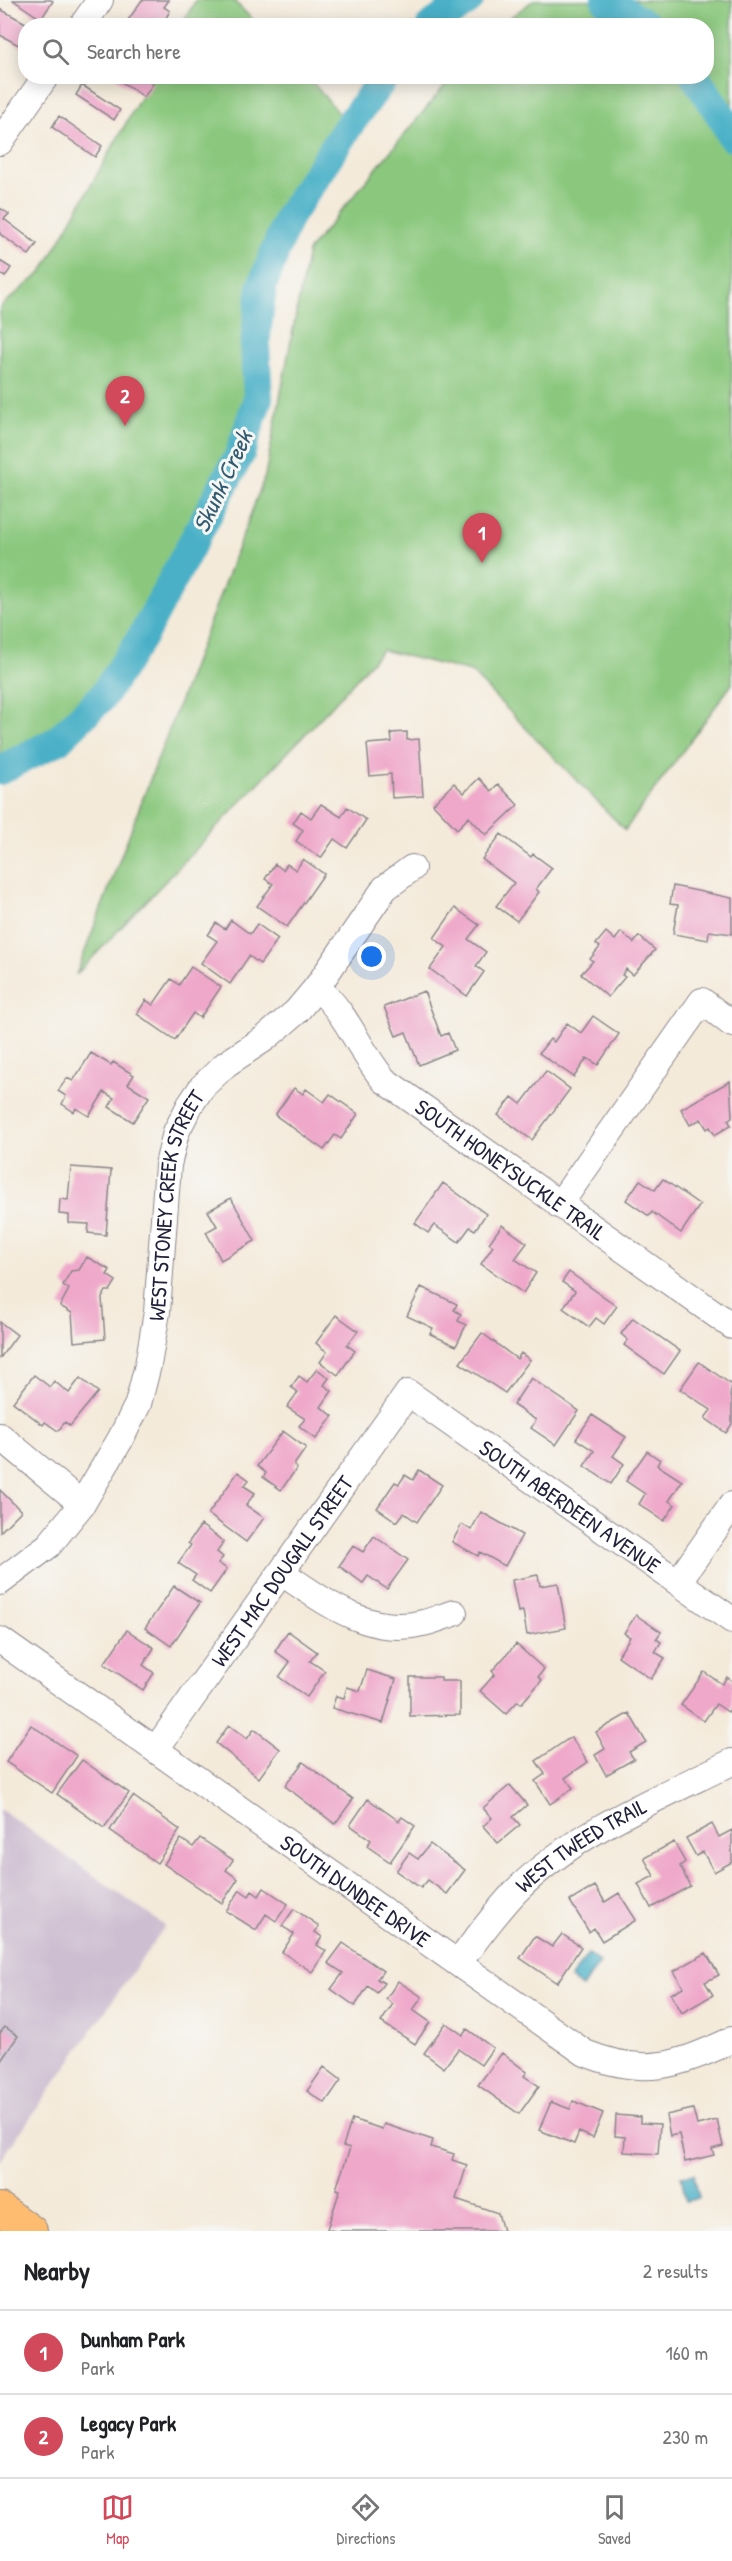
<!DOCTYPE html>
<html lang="en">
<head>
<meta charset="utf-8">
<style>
	:root { --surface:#fff; --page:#f6f6f6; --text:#202124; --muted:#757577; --line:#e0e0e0; --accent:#d1495b }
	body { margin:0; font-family:"Patrick Hand",sans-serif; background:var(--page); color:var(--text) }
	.you { position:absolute; left:372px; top:957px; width:21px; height:21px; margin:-15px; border:4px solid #fff; border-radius:50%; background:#1a73e8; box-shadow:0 0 0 9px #1a73e833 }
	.badge { display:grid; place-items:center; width:39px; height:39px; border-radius:50%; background:var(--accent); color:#fff; font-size:20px; font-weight:700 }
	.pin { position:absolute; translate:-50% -50px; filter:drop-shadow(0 2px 3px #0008) }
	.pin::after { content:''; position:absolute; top:32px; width:21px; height:18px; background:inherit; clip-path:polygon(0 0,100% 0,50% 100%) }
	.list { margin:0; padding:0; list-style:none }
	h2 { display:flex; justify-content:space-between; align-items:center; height:78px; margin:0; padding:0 24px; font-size:26px }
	h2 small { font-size:20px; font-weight:400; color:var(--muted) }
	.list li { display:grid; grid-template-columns:39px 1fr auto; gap:18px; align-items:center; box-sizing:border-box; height:84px; padding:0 24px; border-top:2px solid var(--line) }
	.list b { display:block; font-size:22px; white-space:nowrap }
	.list p { margin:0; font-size:20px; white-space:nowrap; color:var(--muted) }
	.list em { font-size:20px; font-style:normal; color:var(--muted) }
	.icon { flex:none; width:33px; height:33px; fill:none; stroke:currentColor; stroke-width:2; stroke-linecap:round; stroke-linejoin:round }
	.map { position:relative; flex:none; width:732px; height:2231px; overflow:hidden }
	.search { position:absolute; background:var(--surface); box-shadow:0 3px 15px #0003; left:18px; right:18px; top:18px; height:66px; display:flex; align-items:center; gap:15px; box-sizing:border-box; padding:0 21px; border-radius:24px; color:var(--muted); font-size:22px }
	.sheet { height:246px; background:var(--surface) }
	nav { display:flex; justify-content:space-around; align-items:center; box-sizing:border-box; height:84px; border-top:2px solid var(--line); background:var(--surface); font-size:16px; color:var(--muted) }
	nav a { display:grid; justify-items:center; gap:3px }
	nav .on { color:var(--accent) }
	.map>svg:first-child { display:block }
	.industrial { fill:#cebed1 }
	.green { fill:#8bc87e; stroke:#56755c; stroke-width:1.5 }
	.water { fill:#48b0c7; stroke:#356981; stroke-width:1.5 }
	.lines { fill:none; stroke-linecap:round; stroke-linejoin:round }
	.river { stroke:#48b0c7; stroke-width:30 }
	.building { fill:#efa8ca }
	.minor-casing { stroke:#8b868a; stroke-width:28 }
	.major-casing { stroke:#8b868a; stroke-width:34 }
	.minor { stroke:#fff; stroke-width:26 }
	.major { stroke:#febc70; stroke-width:32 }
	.labels { text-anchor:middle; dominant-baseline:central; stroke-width:6; stroke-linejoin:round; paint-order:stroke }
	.street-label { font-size:22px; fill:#22223b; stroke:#f6f6f2 }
	.water-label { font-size:24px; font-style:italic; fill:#315b73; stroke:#f6f6f2 }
</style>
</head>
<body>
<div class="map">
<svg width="732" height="2231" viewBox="0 0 732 2231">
	<rect width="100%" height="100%" fill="#f6f6f2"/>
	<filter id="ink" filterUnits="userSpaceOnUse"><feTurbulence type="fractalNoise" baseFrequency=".0167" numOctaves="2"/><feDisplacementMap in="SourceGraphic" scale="12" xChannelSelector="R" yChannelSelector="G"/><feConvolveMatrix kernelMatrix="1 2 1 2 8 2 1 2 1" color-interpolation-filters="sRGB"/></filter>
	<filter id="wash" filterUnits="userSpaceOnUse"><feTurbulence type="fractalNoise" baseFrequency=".008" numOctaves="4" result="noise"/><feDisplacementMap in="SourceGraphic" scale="24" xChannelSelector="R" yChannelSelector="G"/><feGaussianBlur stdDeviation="1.35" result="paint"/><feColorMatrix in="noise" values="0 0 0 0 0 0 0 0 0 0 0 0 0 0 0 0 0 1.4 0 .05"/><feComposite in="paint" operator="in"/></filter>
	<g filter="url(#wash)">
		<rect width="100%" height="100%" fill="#f4eada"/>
		<path class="industrial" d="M0 1809 165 1926 0 2161Z"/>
		<path class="green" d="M196 0H233L258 25H181Z
			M534 0H732V684L625 830 471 672 382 650 329 709 76 975 265 476 308 251 452 77 706 76V26L500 25Z
			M152 77H308L349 125 288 218 262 286 255 345 258 398 240 454 209 512 142 637 103 696 57 741 0 770V307L42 272Z"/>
		<path class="water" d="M588 1954 600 1963 582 1987 570 1979Z
			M694 2174 699 2198 686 2201 681 2176Z"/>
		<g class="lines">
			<path class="river" d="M606 0 647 26
				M431 26 469 0
				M695 76 725 122 732 137
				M0 770 57 741 103 696 142 637 240 454 258 398 255 345 262 286 288 218 349 125 385 76"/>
		</g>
		<g id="blocks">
			<path class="building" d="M13 0H51L53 1 41 19Z
				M142 0H169L164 7 170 11 163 23 156 18 151 26H124Z
				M0 9 31 26H26V49L0 35Z
				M113 76H142L153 84 144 97Z
				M82 85 120 110 114 120 76 95Z
				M59 116 102 146 95 157 52 127Z
				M0 208 9 214 4 219 37 244 29 255 0 234Z
				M0 261 11 268 5 277 0 274Z
				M407 732V740L419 739 423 796 392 798 391 774 370 776 367 744 392 742 391 733Z
				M479 778 491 791 498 784 518 805 486 835 469 817 457 829 433 804 454 783 464 793Z
				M321 804 341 817 347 807 366 820 347 848 334 839 321 858 296 841 303 830 293 823 301 811 311 818Z
				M501 834 531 857 533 854 552 868 536 889 539 892 517 921 496 906 514 883 482 859Z
				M303 859 324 874 287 927 257 906 273 884 265 879 275 864 283 870 287 864 296 870Z
				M673 886 732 898V934L709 931 708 940 673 934 678 905 670 904Z
				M455 908 479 925 468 939 486 952 476 966 484 972 467 996 430 969 446 947 434 938Z
				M231 920 250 934 257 924 278 939 260 964 249 956 230 984 201 963 217 941 208 935 216 923 225 929Z
				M606 932 615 940 621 932 634 943 639 936 655 950 633 975 626 969 622 975 625 977 608 997 581 974 593 961 590 959 600 947 596 944Z
				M191 967 221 987 200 1018 193 1013 175 1040 137 1014 146 1000 153 1005 171 979 179 985Z
				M424 991 441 1036 448 1033 455 1050 419 1065 406 1032 396 1036 384 1007Z
				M593 1016 619 1034 598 1065 587 1058 574 1077 539 1053 550 1039 554 1042 567 1023 581 1033Z
				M91 1053 111 1065 113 1062 134 1075 128 1084 149 1097 133 1122 109 1107 114 1098 104 1092 89 1116 76 1108 74 1112 62 1104 66 1096 58 1091 67 1078 73 1081Z
				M546 1071 570 1089 532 1140 498 1115 512 1097 521 1104Z
				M730 1081 732 1117 728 1120 731 1125 715 1135 710 1127 707 1129 701 1119 690 1125 681 1109Z
				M294 1088 303 1094 306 1089 324 1102 330 1094 358 1114 341 1139 335 1135 324 1150 275 1115Z
				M71 1167 111 1170 106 1235 88 1233 89 1224 69 1223V1215L59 1214 60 1199 68 1200Z
				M663 1179 700 1205 681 1233 652 1212 649 1216 626 1200 640 1180 655 1190Z
				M443 1183 486 1214 475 1230 470 1227 459 1242 434 1225 428 1233 415 1223Z
				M231 1198 255 1241 221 1260 206 1232 217 1226 208 1211Z
				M502 1225 527 1243 515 1259 536 1273 523 1293 481 1264 493 1246 489 1243Z
				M87 1257 110 1270 107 1275 116 1281 110 1291H106L102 1298 105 1339 74 1342 72 1313 60 1306 69 1289 63 1285 71 1271 79 1270Z
				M569 1272 617 1306 604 1324 596 1318 589 1327 563 1308 575 1291 562 1282Z
				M421 1287 457 1304 454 1310 461 1314 458 1321 466 1325 456 1346 430 1334 433 1328 407 1316Z
				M336 1315 358 1331 347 1345 355 1351 338 1375 320 1362 327 1352 316 1343Z
				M633 1318 680 1351 664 1374 624 1345 628 1340 621 1334Z
				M0 1322 17 1335 0 1358Z
				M482 1333 517 1359 521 1353 530 1360 505 1393 460 1363Z
				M699 1362 732 1385 730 1396 732 1398V1424L726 1433 705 1418 711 1410 680 1389Z
				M317 1369 329 1378 324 1385 332 1391 321 1407 333 1416 316 1439 299 1426 305 1419 287 1407 298 1392 291 1387 299 1376 307 1382Z
				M34 1375 50 1387 54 1381 69 1393 80 1378 98 1392 70 1426 65 1422 58 1431 45 1422 43 1425 13 1402Z
				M531 1378 579 1411 556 1445 531 1428 536 1420 513 1405Z
				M592 1415 626 1437 613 1456 624 1464 611 1484 584 1466 594 1451 576 1439Z
				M283 1431 306 1448 294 1465 297 1468 281 1490 263 1477 266 1473 257 1466Z
				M647 1451 660 1460 657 1465 682 1481 669 1501 675 1505 664 1521 639 1504 645 1494 626 1481Z
				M419 1470 442 1485 417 1522 404 1513 397 1522 377 1508 395 1482 399 1484 405 1475 413 1480Z
				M238 1472 249 1480 244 1486 255 1493 246 1505 264 1518 246 1542 208 1514Z
				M0 1490 21 1511 0 1532Z
				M481 1512 522 1535 505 1566 480 1552 478 1556 452 1542 462 1524 471 1530Z
				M201 1525 224 1542 217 1552 223 1557 218 1563 227 1569 210 1593 192 1580 196 1575 178 1563 191 1545 188 1543Z
				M374 1536 408 1560 387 1589 368 1576 363 1583 339 1566 353 1546 363 1552Z
				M538 1575 540 1586 558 1583 566 1628 527 1635 523 1611 518 1612 512 1580Z
				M174 1586 200 1603 171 1646 145 1628Z
				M636 1615 661 1632 656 1639 661 1642 655 1652 665 1658 651 1679 618 1656 630 1637 624 1633Z
				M127 1630 154 1648 143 1665 154 1673 143 1690 104 1664Z
				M288 1631 317 1652 310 1661 325 1671 307 1697 279 1677 290 1662 275 1651Z
				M516 1644 544 1669 538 1677 542 1680 521 1704 518 1701 506 1714 480 1691 495 1674 492 1671Z
				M367 1670 396 1679 383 1723 332 1708 336 1696 344 1698 347 1687 360 1691Z
				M704 1672 722 1684 727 1677 732 1681V1706L728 1712 716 1704 704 1721 681 1705Z
				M410 1677H441V1681H460V1715L410 1716Z
				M629 1713 646 1742 629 1752 634 1759 606 1775 595 1755 605 1749 596 1732Z
				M31 1725 77 1756 52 1793 6 1762Z
				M229 1725 247 1739 254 1729 280 1749 259 1778 216 1743Z
				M571 1737 588 1762 565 1778 573 1788 550 1804 535 1781 545 1774 536 1761Z
				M82 1760 129 1793 104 1828 57 1794Z
				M303 1762 353 1799 335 1824 285 1786Z
				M510 1785 527 1805 513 1817 520 1825 498 1843 483 1826 492 1818 483 1808Z
				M133 1796 180 1830 157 1863 110 1830Z
				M368 1799 399 1821 402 1817 415 1826 390 1862 367 1846 371 1840 350 1825Z
				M712 1824 719 1837 732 1830V1862L714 1872 703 1852 696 1856 686 1838Z
				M200 1838 233 1860 226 1870 238 1879 222 1903 164 1864 181 1839 193 1847Z
				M674 1842 685 1862 680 1866 690 1886 651 1908 638 1884 654 1876 644 1858Z
				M430 1844 465 1870 447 1894 428 1880 421 1888 396 1871 409 1853 418 1859Z
				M595 1886 605 1902 619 1893 636 1920 602 1941 594 1928 589 1932 570 1901Z
				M264 1888 288 1904 276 1921 266 1914 256 1930 226 1911 240 1890 249 1896 252 1891 259 1896Z
				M294 1909 319 1926 315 1932 322 1937 317 1945 326 1951 312 1972 282 1952 294 1934 282 1926Z
				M562 1934 581 1947 557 1983 520 1958 535 1936 552 1947Z
				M343 1943 383 1971 377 1979 384 1983 377 1993 368 1986 355 2006 331 1989 343 1973 328 1963Z
				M706 1953 719 1975 705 1982 713 1995 682 2013 671 1994 683 1987 674 1971Z
				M398 1981 422 1997 413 2010 430 2022 415 2044 381 2022 393 2004 386 1999Z
				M446 2023 463 2035 467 2029 493 2048 481 2065 458 2049 444 2068 424 2053Z
				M5 2027 18 2036 0 2062V2033Z
				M502 2053 527 2072 524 2076 539 2086 519 2114 478 2085Z
				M324 2067 341 2080 325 2103 307 2091Z
				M573 2101 603 2113 593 2138 579 2132 574 2144 539 2130 551 2102 570 2109Z
				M693 2109 697 2125 717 2120 723 2146 712 2149 714 2155 685 2162 679 2134 670 2136 666 2115Z
				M616 2115 640 2117V2123L660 2124 658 2154 624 2152 625 2137 615 2136Z
				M352 2119 382 2129 384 2124 433 2140 431 2147 454 2154 452 2160 467 2165 456 2199 498 2213 503 2231H335L327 2229 340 2190 336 2189 350 2148 343 2146Z"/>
		</g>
	</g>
	<g filter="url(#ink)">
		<use href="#blocks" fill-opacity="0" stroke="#8b868a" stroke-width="1.5"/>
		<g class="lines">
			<g class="minor-casing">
				<g id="minor">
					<path d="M82 26 100 0"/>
					<path d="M0 142 46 76"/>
					<path id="s1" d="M317 987C349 1016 358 1049 384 1080L732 1326"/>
					<path d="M559 1205 702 1001 732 1024"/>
					<path d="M0 1436 82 1504"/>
					<path d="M282 1573C324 1601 369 1637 423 1623 433 1621 444 1616 454 1613"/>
					<path id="s2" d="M0 1582 49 1545 82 1504 120 1440 138 1404 148 1365 157 1312 168 1165 176 1132 190 1105 202 1087 226 1064 264 1039 296 1012 317 987 385 888 412 868"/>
					<path d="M678 1582 732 1505"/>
					<path id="s3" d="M0 1640 585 2053C644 2077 677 2066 732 2040"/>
					<path id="s4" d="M156 1749 408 1393 732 1620"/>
					<path id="s5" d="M459 1962C477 1938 495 1913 516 1891 575 1832 658 1798 732 1762"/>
				</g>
			</g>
			<g class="major-casing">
				<path id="major" d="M0 2209 31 2231"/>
			</g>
			<use href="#minor" class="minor"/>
			<use href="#major" class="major"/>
		</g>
	</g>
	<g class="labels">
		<g class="street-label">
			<text stroke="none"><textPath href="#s1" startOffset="270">SOUTH HONEYSUCKLE TRAIL</textPath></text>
			<text stroke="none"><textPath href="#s2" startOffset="432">WEST STONEY CREEK STREET</textPath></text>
			<text stroke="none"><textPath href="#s4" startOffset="634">SOUTH ABERDEEN AVENUE</textPath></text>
			<text stroke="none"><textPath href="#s4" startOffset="218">WEST MAC DOUGALL STREET</textPath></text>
			<text stroke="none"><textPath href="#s5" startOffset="171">WEST TWEED TRAIL</textPath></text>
			<text stroke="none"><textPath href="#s3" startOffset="435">SOUTH DUNDEE DRIVE</textPath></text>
		</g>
		<g class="water-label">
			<text transform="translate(222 481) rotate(-65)">Skunk Creek</text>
		</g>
	</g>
</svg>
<div class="you"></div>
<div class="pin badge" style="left:482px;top:563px">1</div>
<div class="pin badge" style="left:125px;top:426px">2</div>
<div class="search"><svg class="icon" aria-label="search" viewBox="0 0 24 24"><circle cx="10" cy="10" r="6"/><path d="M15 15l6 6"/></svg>Search here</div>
</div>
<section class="sheet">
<h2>Nearby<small>2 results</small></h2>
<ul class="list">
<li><span class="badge">1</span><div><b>Dunham Park</b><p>Park</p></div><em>160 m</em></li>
<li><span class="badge">2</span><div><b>Legacy Park</b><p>Park</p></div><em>230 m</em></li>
</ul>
</section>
<nav>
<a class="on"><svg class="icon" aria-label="map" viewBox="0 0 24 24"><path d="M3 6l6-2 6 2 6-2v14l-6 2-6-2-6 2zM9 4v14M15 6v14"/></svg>Map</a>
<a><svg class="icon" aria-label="directions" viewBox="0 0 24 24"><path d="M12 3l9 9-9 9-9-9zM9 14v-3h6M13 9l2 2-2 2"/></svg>Directions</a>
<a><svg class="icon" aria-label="saved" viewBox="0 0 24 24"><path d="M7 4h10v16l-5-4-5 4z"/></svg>Saved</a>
</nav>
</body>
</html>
